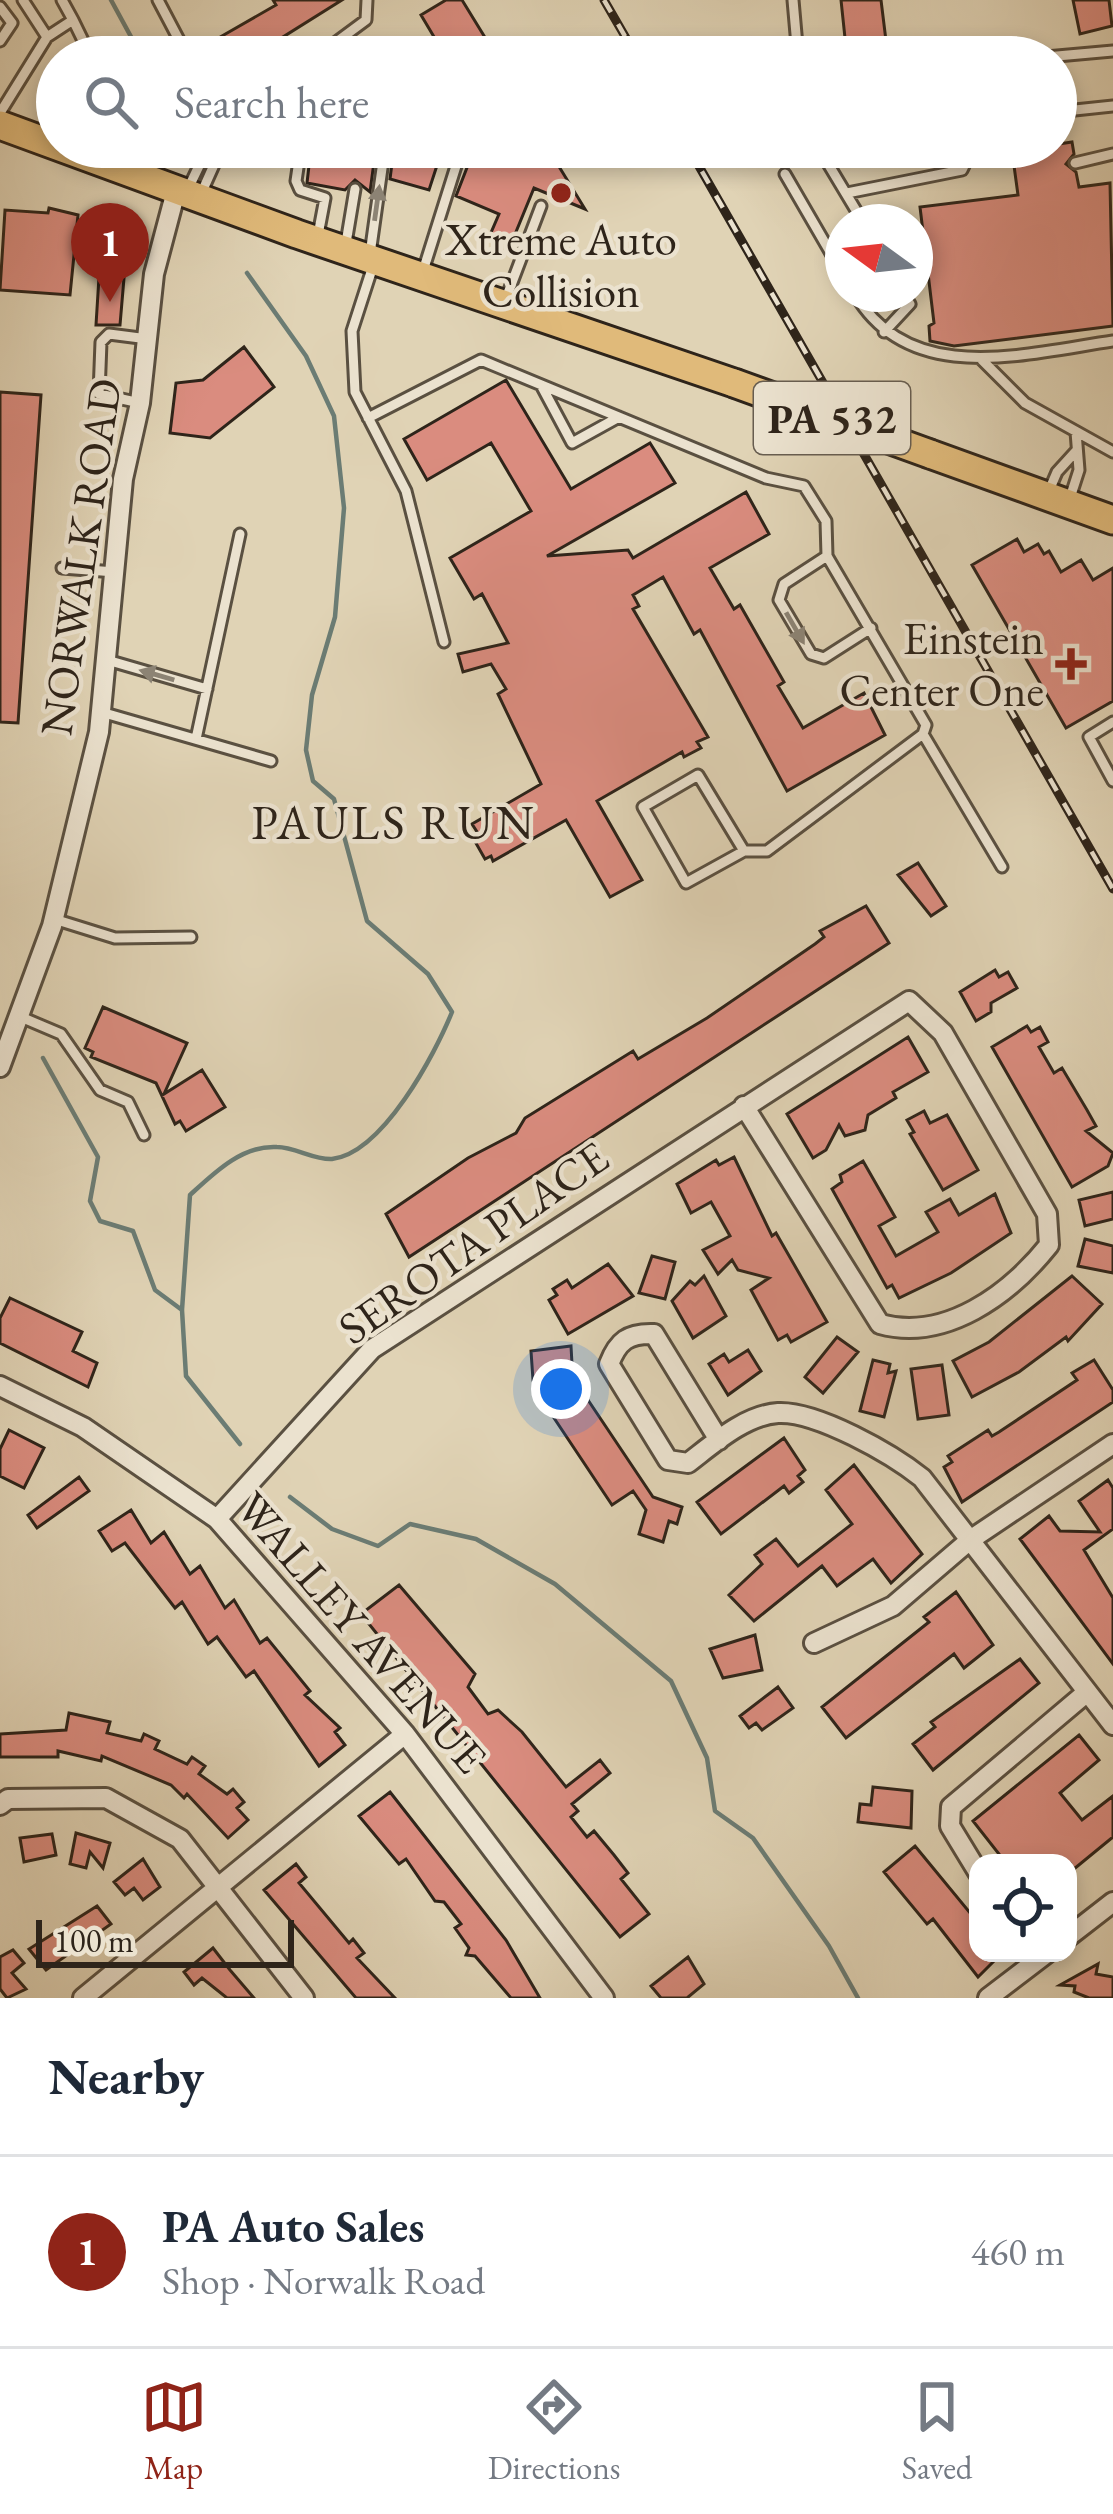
<!DOCTYPE html>
<html lang="en">
<head>
<meta charset="utf-8">
<style>
	:root { --surface:#fff; --page:#f6f6f7; --text:#1f2937; --muted:#747a83; --line:#e0e1e3; --accent:#8f2418 }
	body { margin:0; font-family:"EB Garamond",serif; background:var(--page); color:var(--text) }
	.controls { position:absolute; right:36px; bottom:36px; display:grid; overflow:hidden; border-radius:24px; box-shadow:0 6px 18px #0003 }
	.controls button { width:108px; height:108px; display:grid; place-items:center; padding:0; border:0; border-bottom:3px solid var(--line); background:var(--surface); color:var(--text); font:60px sans-serif }
	.compass { position:absolute; left:825px; top:204px; width:108px; height:108px; border-radius:50%; background:var(--surface); box-shadow:0 6px 18px #0003; rotate:285deg }
	.scale { position:absolute; left:36px; bottom:30px; width:258px; box-sizing:border-box; padding-left:12px; border:6px solid #2e241a; border-top:0; font-size:33px; line-height:42px; white-space:nowrap; color:#2e241a; -webkit-text-stroke:9px #ebe2cf; paint-order:stroke }
	.you { position:absolute; left:561px; top:1389px; width:42px; height:42px; margin:-30px; border:9px solid #fff; border-radius:50%; background:#1a73e8; box-shadow:0 0 0 18px #1a73e833 }
	.badge { display:grid; place-items:center; width:78px; height:78px; border-radius:50%; background:var(--accent); color:#fff; font-size:39px; font-weight:700 }
	.pin { position:absolute; translate:-50% -99px; filter:drop-shadow(0 3px 6px #0008) }
	.pin::after { content:''; position:absolute; top:63px; width:42px; height:36px; background:inherit; clip-path:polygon(0 0,100% 0,50% 100%) }
	.list { margin:0; padding:0; list-style:none }
	h2 { display:flex; justify-content:space-between; align-items:center; height:156px; margin:0; padding:0 48px; font-size:51px }
	h2 small { font-size:39px; font-weight:400; color:var(--muted) }
	.list li { display:grid; grid-template-columns:78px 1fr auto; gap:36px; align-items:center; box-sizing:border-box; height:192px; padding:0 48px; border-top:3px solid var(--line) }
	.list b { display:block; font-size:45px; white-space:nowrap }
	.list p { margin:0; font-size:39px; white-space:nowrap; color:var(--muted) }
	.list em { font-size:39px; font-style:normal; color:var(--muted) }
	.icon { flex:none; width:66px; height:66px; fill:none; stroke:currentColor; stroke-width:2; stroke-linecap:round; stroke-linejoin:round }
	.map { position:relative; flex:none; width:1113px; height:1998px; overflow:hidden }
	.search { position:absolute; background:var(--surface); box-shadow:0 6px 18px #0003; left:36px; right:36px; top:36px; height:132px; display:flex; align-items:center; gap:30px; box-sizing:border-box; padding:0 42px; border-radius:66px; color:var(--muted); font-size:45px }
	.sheet { height:348px; background:var(--surface) }
	nav { display:flex; justify-content:space-around; align-items:center; box-sizing:border-box; height:168px; border-top:3px solid var(--line); background:var(--surface); font-size:33px; color:var(--muted) }
	nav a { display:grid; justify-items:center; gap:6px }
	nav .on { color:var(--accent) }
	.map>svg:first-child { display:block }
	.lines { fill:none; stroke-linecap:round; stroke-linejoin:round }
	.stream { stroke:#6b7c74; stroke-width:4.5 }
	.building { fill:#da8c7f; stroke:#2e241a; stroke-width:3 }
	.lane-casing { stroke:#5a5041; stroke-width:15 }
	.street-casing { stroke:#5a5041; stroke-width:24 }
	.primary-casing { stroke:#2e241a; stroke-width:33 }
	.lane { stroke:#ebe2cf; stroke-width:9 }
	.street { stroke:#ebe2cf; stroke-width:18 }
	.primary { stroke:#e0ba7a; stroke-width:27 }
	.rail-casing { stroke:#2e241a; stroke-width:9 }
	.rail { stroke:#ebe2cf; stroke-width:4.5; stroke-dasharray:14; stroke-linecap:butt }
	.primary-bridge-casing { stroke:#2e241a; stroke-width:33; stroke-linecap:butt }
	.primary-bridge { stroke:#e0ba7a; stroke-width:27 }
	.oneway { fill:#8c8374 }
	.poi-dot { fill:#8f2418; stroke:#ebe2cf; stroke-width:4.5 }
	.labels { text-anchor:middle; dominant-baseline:central; stroke-width:9; stroke-linejoin:round; paint-order:stroke }
	.shield { fill:#ebe2cf; stroke:#675d50; stroke-width:3 }
	.shield-label { font-size:42px; font-weight:bold; fill:#2e241a }
	.poi-label { font-size:45px; fill:#2e241a; stroke:#ebe2cf }
	.street-label { font-size:45px; fill:#2e241a; stroke:#ebe2cf }
	.neighbourhood-label { font-size:48px; letter-spacing:3px; fill:#2e241a; stroke:#ebe2cf }
</style>
</head>
<body>
<div class="map">
<svg width="1113" height="1998" viewBox="0 0 1113 1998">
	<rect width="100%" height="100%" fill="#e0d3b5"/>
	<filter id="stains"><feTurbulence type="fractalNoise" baseFrequency=".00167" numOctaves="4"/><feColorMatrix values="0 0 0 0 .2 0 0 0 0 .09 0 0 0 0 .02 0 0 0 .5 -.17"/></filter>
	<radialGradient id="worn" r=".72"><stop offset=".6" stop-color="#630" stop-opacity="0"/><stop offset="1" stop-color="#630" stop-opacity=".3"/></radialGradient>
	<g class="lines">
		<path class="stream" d="M111 0 142 57
			M43 1058 98 1157 90 1201 100 1221 133 1231 155 1290 182 1310
			M240 1444 186 1376 182 1310 190 1195C214 1173 242 1145 277 1147 295 1147 314 1160 332 1159 383 1153 435 1054 452 1012L428 974 367 921 334 799 313 781 306 750 312 695 335 617 344 508 334 416 306 356 247 273
			M290 1497 332 1529 378 1546 410 1524 476 1539 555 1584 671 1681 707 1758 715 1811 753 1838 829 1946 858 1998"/>
	</g>
	<path class="building" d="M273 0H342L251 57H225L215 40 276 5Z
		M446 0H462L497 57H446L421 15Z
		M841 0H881L888 57H847Z
		M1073 0H1109L1112 26 1080 34Z
		M1072 142 1074 154 1066 164 1076 172 1079 187 1110 183 1113 326 954 346 930 341 929 326 934 323 920 207 1018 195 1012 151Z
		M353 147H376L370 192 355 180 345 190 307 183 311 148 324 150 334 160 342 152 352 154Z
		M394 147H443L429 190 390 179Z
		M475 147H547L585 209 534 188 511 244 490 235 499 214 456 196Z
		M49 208 78 215 70 295 0 290 5 210 48 213Z
		M115 275 124 278 120 325H96L99 277Z
		M244 347 274 387 210 438 170 433 176 383 203 380Z
		M506 380 571 489 650 443 675 483 547 556 628 550 633 558 746 492 769 534 710 568 734 609 740 605 784 682 778 686 803 728 864 693 885 735 787 791 700 630 694 634 663 577 633 595 639 606 633 609 708 737 697 742 701 748 684 757 682 752 597 801 642 880 610 897 566 820 493 861 491 856 485 859 473 838 479 835 472 824 541 784 498 694 506 689 491 664 463 672 458 654 508 643 482 594 474 599 450 558 531 511 491 443 427 480 404 439Z
		M0 392 41 395 18 723 0 722Z
		M1017 539 1024 552 1038 544 1044 554 1049 551 1061 572 1081 560 1093 580 1113 568V701L1066 728 972 565Z
		M918 863 946 906 931 916 898 875Z
		M866 906 889 943 409 1257 386 1214 468 1158 516 1133 525 1118 633 1051 638 1059 707 1018 815 944 824 937 820 931Z
		M995 970 999 977 1008 972 1017 988 991 1003V1012L976 1021 960 992Z
		M103 1007 187 1043 164 1094 202 1070 225 1107 186 1131 180 1121 175 1124 156 1083 91 1057 93 1052 85 1048Z
		M1027 1026 1031 1032 1040 1027 1048 1042 1039 1047 1054 1073 1062 1068 1087 1110 1096 1126 1086 1131 1113 1153 1108 1166 1072 1187 992 1047Z
		M908 1037 928 1072 893 1092 896 1098 868 1115 865 1130 845 1136 839 1125 826 1150 813 1158 787 1114Z
		M924 1111 930 1123 947 1115 978 1170 943 1190 910 1134 914 1132 907 1120Z
		M734 1157 772 1236 776 1233 827 1322 791 1342 787 1335 778 1340 751 1290 769 1278 738 1270 732 1260 718 1274 703 1250 730 1236 711 1202 691 1213 677 1184 716 1160 719 1165Z
		M863 1161 895 1217 879 1226 896 1256 938 1232 926 1212 950 1199 959 1215 995 1194 1011 1233 951 1273 899 1298 892 1285 887 1288 832 1189 842 1182 840 1175Z
		M1113 1192V1219L1085 1226 1079 1200Z
		M1085 1239 1113 1246V1273L1078 1266Z
		M652 1256 675 1262 665 1299 639 1293Z
		M608 1264 633 1296 568 1334 549 1300 557 1295 553 1289 567 1280 572 1288Z
		M704 1276 726 1316 693 1338 672 1301 690 1281 695 1285Z
		M1072 1276 1102 1304 1068 1341 1066 1337 1019 1372 972 1397 953 1361 989 1342Z
		M10 1298 82 1332 73 1351 97 1363 88 1387 0 1343V1318Z
		M837 1337 858 1352 823 1393 805 1377Z
		M571 1346 573 1382 533 1380 531 1351Z
		M748 1350 761 1371 728 1395 709 1364 724 1354 729 1362Z
		M873 1360 890 1364 888 1373 896 1371 884 1417 860 1411Z
		M1094 1360 1113 1390V1402L962 1502 944 1467 952 1462 948 1456 988 1430 992 1436 999 1432 1077 1380 1072 1373Z
		M942 1365 949 1415 918 1419 911 1369Z
		M584 1394 653 1497 682 1507 677 1524 669 1521 663 1542 639 1534 646 1510 633 1491 612 1505 552 1415Z
		M9 1430 44 1448 24 1488 0 1476V1449Z
		M784 1438 805 1470 798 1476 803 1482 789 1493 784 1486 721 1534 697 1502Z
		M854 1465 922 1554 891 1583 873 1559 837 1586 822 1566 754 1621 729 1595 762 1564 755 1555 776 1539 798 1566 852 1524 826 1490Z
		M79 1477 89 1491 37 1528 28 1515Z
		M1108 1480 1113 1488V1529L1084 1550 1113 1598V1664L1020 1539 1049 1516 1060 1531 1100 1532 1079 1501Z
		M131 1510 151 1543 164 1532 190 1574 200 1566 225 1608 234 1600 260 1643 267 1638 310 1691 305 1695 340 1728 335 1732 345 1745 319 1766 254 1671 246 1677 217 1637 208 1644 182 1602 175 1608 125 1543 112 1551 99 1531Z
		M399 1585 475 1674 468 1687 488 1714 498 1710 522 1732 566 1787 600 1760 610 1773 572 1804 578 1811 571 1817 587 1837 594 1831 614 1855 628 1873 621 1879 649 1914 620 1937 361 1614Z
		M956 1592 993 1645 964 1668 954 1654 846 1738 822 1707 929 1622 924 1617Z
		M755 1635 762 1670 723 1678 710 1649Z
		M1020 1659 1039 1683 933 1770 913 1744 935 1727 931 1722Z
		M778 1687 793 1708 762 1730 756 1723 749 1728 740 1716Z
		M69 1713 110 1722 107 1733 141 1741 144 1734 159 1741 155 1749 187 1764 192 1757 205 1766 199 1774 227 1794 233 1789 244 1802 237 1808 248 1820 228 1838 187 1794 184 1798 171 1785 102 1756 101 1761 58 1751V1757H0V1734L66 1730Z
		M1079 1735 1099 1760 1060 1793 1082 1820 1113 1796V1837L1074 1869 1070 1863H1006L973 1821Z
		M873 1787 912 1791 911 1828 858 1822 860 1804 871 1805Z
		M390 1792 506 1940 540 1998H511L475 1956 466 1955 469 1948 455 1928 461 1924 444 1902 435 1901 406 1859 399 1864 359 1816Z
		M76 1833 110 1843 103 1868 90 1852 86 1868 70 1864Z
		M52 1834 56 1855 24 1862 20 1838Z
		M915 1846 971 1914 978 1928V1953H1002L978 1977 933 1919 927 1924 884 1872Z
		M143 1859 160 1887 143 1900 134 1888 125 1895 114 1882Z
		M296 1864 306 1877 299 1883 349 1943 353 1939 364 1953 357 1958 395 1998H356L264 1890Z
		M97 1906 111 1924 46 1970 29 1949Z
		M213 1948 230 1970 254 1998H227L202 1978 194 1985 184 1972Z
		M13 1950 24 1963 12 1973 26 1989 7 1998 0 1989V1957Z
		M688 1957 704 1984 687 1998H661L651 1986Z
		M1098 1964 1096 1974 1113 1977V1998H1089L1074 1992 1075 1986 1060 1985Z"/>
	<g class="lines">
		<g class="lane-casing">
			<path id="lane" d="M23 0 47 37
				M62 0 73 20
				M158 0 188 57
				M793 0 798 57
				M0 7 12 23 0 41
				M316 57 366 20 367 0
				M403 57 413 52 417 57
				M1046 57 1113 51
				M1056 112 1113 106
				M0 113 47 37 73 20 91 57
				M301 147 296 181 300 190 325 198 318 235
				M818 147 863 222
				M765 150 770 147
				M333 151 334 147
				M1075 163 1113 154
				M785 174 843 274
				M187 191 208 147
				M847 193 962 170 973 147
				M201 194 222 147
				M345 249 355 189
				M370 254 385 147
				M373 266 352 331 355 392 406 491 444 642
				M423 271 462 147
				M855 294C909 387 1024 354 1113 341
				M505 301 541 206
				M884 332 910 304 904 294
				M982 360 1025 403 1113 452
				M541 385 572 443 619 417
				M140 403 99 394 101 342 109 334 148 339
				M368 418 481 360 766 478 804 486 826 521 827 556 926 725 923 734 767 851H744L686 883 643 807 698 775 744 851
				M1048 493 1057 472 1077 450
				M1069 501 1079 470 1076 432
				M827 556 784 584 779 600 811 654 824 658 871 628
				M62 568 115 572
				M107 660 207 689
				M101 712 271 761
				M1113 722 1089 737 1113 781
				M923 734 1002 867
				M196 739 240 534
				M54 919 115 938 191 937
				M21 1017 61 1034 100 1090 128 1102 144 1135"/>
		</g>
		<g class="street-casing">
			<path id="street" d="M0 1067 52 926 99 732 123 479 140 403 154 274 176 191
				M0 1386 83 1427 217 1519 405 1734 604 1998
				M719 1440 654 1334C628 1333 618 1341 609 1364L668 1460 688 1463C713 1444 745 1415 778 1413 817 1411 892 1454 922 1478L1113 1725
				M217 1519 372 1349 909 1001 943 1033 1047 1214 1049 1245C1009 1295 945 1342 880 1324L744 1106
				M814 1643 893 1606 970 1540 1113 1444
				M0 1805 8 1799 106 1798 180 1839 304 1998
				M978 1872 950 1826 951 1807 1086 1693
				M1068 1937 1113 1902
				M83 1998 405 1734
				M988 1998 1047 1953"/>
		</g>
		<g class="primary-casing">
			<path id="primary" d="M0 125 297 234 734 383
				M930 454 1113 520"/>
		</g>
		<use href="#lane" class="lane"/>
		<use href="#street" class="street"/>
		<use href="#primary" class="primary"/>
		<g class="rail-casing">
			<path id="rail" d="M604 0 637 57
				M688 147 1113 889"/>
		</g>
		<use href="#rail" class="rail"/>
		<g class="primary-bridge-casing">
			<path id="primary-bridge" d="M734 383 930 454"/>
		</g>
		<use href="#primary-bridge" class="primary-bridge"/>
	</g>
	<defs><path id="oneway-solid" d="M-6-.8H1V-3.2L6.5 0L1 3.2V.8H-6Z" transform="scale(3)"/></defs>
	<g class="oneway">
		<use href="#oneway-solid" transform="translate(377 203) rotate(-82)"/>
		<use href="#oneway-solid" transform="translate(795 628) rotate(60)"/>
		<use href="#oneway-solid" transform="translate(157 675) rotate(-164)"/>
	</g>
	<g class="poi-dot">
		<circle cx="561" cy="193" r="12"/>
		<path d="M1065 646h12v12h12v12h-12v12h-12v-12h-12v-12h12z"/>
	</g>
	<g class="labels">
		<rect class="shield" x="754" y="382" width="156" height="72" rx="9"/>
		<g class="shield-label">
			<text x="832" y="418">PA 532</text>
		</g>
		<g class="poi-label">
			<text x="561" y="239">Xtreme Auto<tspan x="561" dy="52">Collision</tspan></text>
			<text x="1044" y="638" text-anchor="end">Einstein<tspan x="1044" dy="52">Center One</tspan></text>
		</g>
		<g class="street-label">
			<text transform="translate(80 557) rotate(-82)">NORWALK ROAD</text>
			<text transform="translate(473 1242) rotate(-35)">SEROTA PLACE</text>
			<text transform="translate(362 1632) rotate(49)">WALLEY AVENUE</text>
		</g>
		<g class="neighbourhood-label">
			<text x="394" y="822">PAULS RUN</text>
		</g>
	</g>
	<rect width="100%" height="100%" filter="url(#stains)"/>
	<rect width="100%" height="100%" fill="url(#worn)"/>
</svg>
<div class="controls">
<button><svg class="icon" aria-label="locate" viewBox="0 0 24 24"><circle cx="12" cy="12" r="6"/><path d="M12 2v4M12 18v4M2 12h4M18 12h4"/></svg></button>
</div>
<svg class="compass" viewBox="-18 -18 36 36"><path d="M0-13l5 13h-10z" fill="#e53935"/><path d="M0 13l5-13h-10z" fill="#747a83"/></svg>
<div class="scale">100 m</div>
<div class="you"></div>
<div class="pin badge" style="left:110px;top:302px">1</div>
<div class="search"><svg class="icon" aria-label="search" viewBox="0 0 24 24"><circle cx="10" cy="10" r="6"/><path d="M15 15l6 6"/></svg>Search here</div>
</div>
<section class="sheet">
<h2>Nearby<small></small></h2>
<ul class="list">
<li><span class="badge">1</span><div><b>PA Auto Sales</b><p>Shop · Norwalk Road</p></div><em>460 m</em></li>
</ul>
</section>
<nav>
<a class="on"><svg class="icon" aria-label="map" viewBox="0 0 24 24"><path d="M3 6l6-2 6 2 6-2v14l-6 2-6-2-6 2zM9 4v14M15 6v14"/></svg>Map</a>
<a><svg class="icon" aria-label="directions" viewBox="0 0 24 24"><path d="M12 3l9 9-9 9-9-9zM9 14v-3h6M13 9l2 2-2 2"/></svg>Directions</a>
<a><svg class="icon" aria-label="saved" viewBox="0 0 24 24"><path d="M7 4h10v16l-5-4-5 4z"/></svg>Saved</a>
</nav>
</body>
</html>
